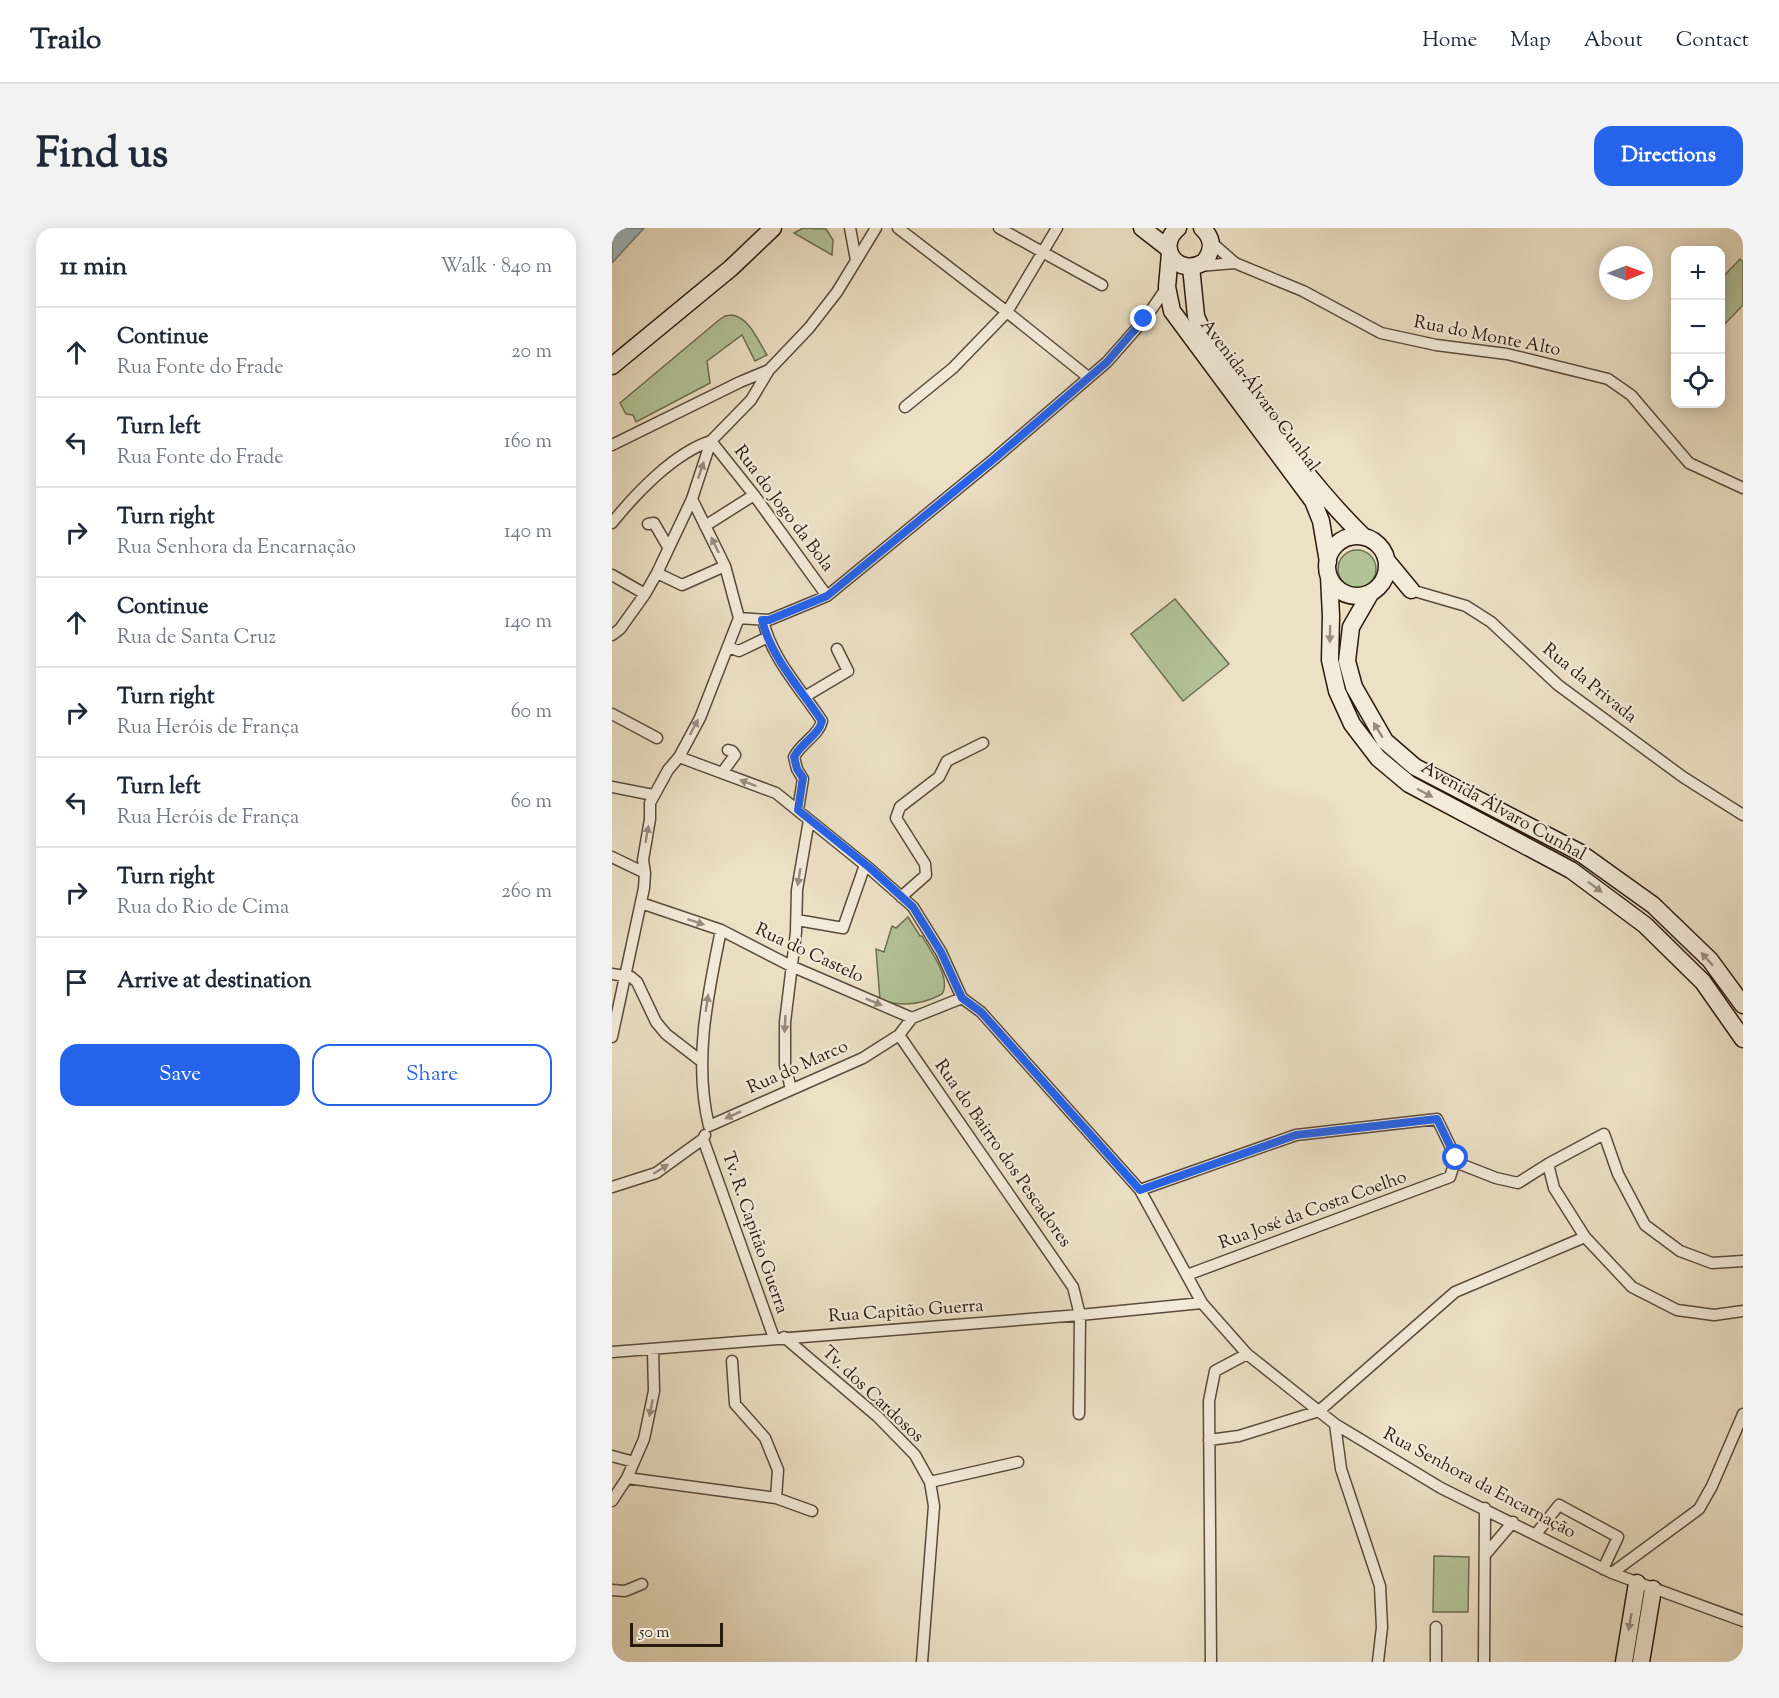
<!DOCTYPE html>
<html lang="en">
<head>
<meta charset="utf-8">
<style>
	:root { --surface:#fff; --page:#f2f2f3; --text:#1f2937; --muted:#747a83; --line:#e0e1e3; --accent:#2563eb }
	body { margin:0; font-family:"Sorts Mill Goudy",serif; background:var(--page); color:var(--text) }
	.controls { position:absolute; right:18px; top:18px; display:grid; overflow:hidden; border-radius:12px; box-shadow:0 3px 15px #0003 }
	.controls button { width:54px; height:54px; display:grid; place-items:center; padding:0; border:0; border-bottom:2px solid var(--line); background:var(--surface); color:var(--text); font:30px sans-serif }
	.compass { position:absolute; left:987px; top:18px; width:54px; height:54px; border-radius:50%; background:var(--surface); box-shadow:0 3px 15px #0003; rotate:89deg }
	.scale { position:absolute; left:18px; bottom:15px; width:93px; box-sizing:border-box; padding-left:6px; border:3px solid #2a190e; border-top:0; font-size:16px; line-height:21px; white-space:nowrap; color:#2a190e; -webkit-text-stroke:4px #f3ebd9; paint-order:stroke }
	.stop { position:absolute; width:18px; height:18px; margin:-14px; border:4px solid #2563eb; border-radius:50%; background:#fff }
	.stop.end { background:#2563eb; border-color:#fff; box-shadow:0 2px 6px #0008 }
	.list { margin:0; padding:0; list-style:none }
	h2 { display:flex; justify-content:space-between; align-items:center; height:78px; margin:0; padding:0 24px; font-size:26px }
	h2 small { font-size:20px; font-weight:400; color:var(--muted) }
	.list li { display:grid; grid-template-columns:39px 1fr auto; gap:18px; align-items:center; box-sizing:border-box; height:90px; padding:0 24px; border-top:2px solid var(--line) }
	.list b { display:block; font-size:22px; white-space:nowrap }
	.list p { margin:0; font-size:20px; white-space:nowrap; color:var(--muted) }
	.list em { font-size:20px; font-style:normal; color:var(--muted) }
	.actions { display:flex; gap:12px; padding:18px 24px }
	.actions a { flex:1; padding:14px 0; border:2px solid var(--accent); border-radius:18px; text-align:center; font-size:21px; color:var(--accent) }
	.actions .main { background:var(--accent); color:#fff }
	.icon { flex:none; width:33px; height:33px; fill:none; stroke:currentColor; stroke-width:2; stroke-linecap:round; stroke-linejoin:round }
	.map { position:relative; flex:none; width:1131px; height:1434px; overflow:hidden; border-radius:18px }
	header { display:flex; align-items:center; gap:36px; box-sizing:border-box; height:84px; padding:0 30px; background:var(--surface); border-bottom:2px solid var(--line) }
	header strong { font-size:28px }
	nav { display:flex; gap:33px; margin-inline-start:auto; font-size:21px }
	.intro { display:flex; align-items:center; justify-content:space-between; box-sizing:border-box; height:144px; padding:0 36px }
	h1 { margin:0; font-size:42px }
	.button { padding:15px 27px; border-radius:18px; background:var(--accent); color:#fff; font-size:21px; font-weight:700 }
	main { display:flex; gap:36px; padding:0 36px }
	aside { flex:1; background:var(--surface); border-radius:18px; box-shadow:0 3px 15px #0003 }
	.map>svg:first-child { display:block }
	.green { fill:#b3c398; stroke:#6e6e53; stroke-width:1.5 }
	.water { fill:#9ebac0; stroke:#707a79; stroke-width:1.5 }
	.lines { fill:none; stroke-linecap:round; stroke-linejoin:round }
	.street-casing { stroke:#5a4b3c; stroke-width:13 }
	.secondary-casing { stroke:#2a190e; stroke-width:19 }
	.street { stroke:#f3ebd9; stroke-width:10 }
	.secondary { stroke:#f3ebd9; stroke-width:16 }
	.oneway { fill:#998c7e }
	.route { stroke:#2563eb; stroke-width:8 }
	.labels { text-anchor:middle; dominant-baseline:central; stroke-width:4.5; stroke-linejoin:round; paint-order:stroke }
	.street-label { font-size:18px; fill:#2a190e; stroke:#f3ebd9 }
</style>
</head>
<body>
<header>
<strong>Trailo</strong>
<nav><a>Home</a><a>Map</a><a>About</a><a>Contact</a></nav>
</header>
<div class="intro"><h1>Find us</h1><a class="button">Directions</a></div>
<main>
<aside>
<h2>11 min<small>Walk · 840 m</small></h2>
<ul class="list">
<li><svg class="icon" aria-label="ahead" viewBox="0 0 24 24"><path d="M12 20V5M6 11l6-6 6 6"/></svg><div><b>Continue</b><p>Rua Fonte do Frade</p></div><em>20 m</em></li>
<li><svg class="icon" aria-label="left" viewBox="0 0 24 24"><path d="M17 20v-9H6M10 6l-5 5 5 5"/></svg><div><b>Turn left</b><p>Rua Fonte do Frade</p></div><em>160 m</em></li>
<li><svg class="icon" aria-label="right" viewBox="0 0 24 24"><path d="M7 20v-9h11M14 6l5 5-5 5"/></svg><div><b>Turn right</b><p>Rua Senhora da Encarnação</p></div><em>140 m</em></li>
<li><svg class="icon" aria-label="ahead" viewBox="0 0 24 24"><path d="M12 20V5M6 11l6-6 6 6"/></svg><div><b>Continue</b><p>Rua de Santa Cruz</p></div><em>140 m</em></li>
<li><svg class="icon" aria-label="right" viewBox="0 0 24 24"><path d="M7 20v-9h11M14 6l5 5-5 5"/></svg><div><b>Turn right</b><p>Rua Heróis de França</p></div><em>60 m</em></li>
<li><svg class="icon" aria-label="left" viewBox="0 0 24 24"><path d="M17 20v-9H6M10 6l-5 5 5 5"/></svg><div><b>Turn left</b><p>Rua Heróis de França</p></div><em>60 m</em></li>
<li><svg class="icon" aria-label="right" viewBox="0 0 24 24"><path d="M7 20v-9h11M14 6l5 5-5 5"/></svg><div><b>Turn right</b><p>Rua do Rio de Cima</p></div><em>260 m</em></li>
<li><svg class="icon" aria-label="arrive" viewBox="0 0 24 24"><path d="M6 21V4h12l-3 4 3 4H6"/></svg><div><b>Arrive at destination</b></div></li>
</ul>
<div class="actions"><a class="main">Save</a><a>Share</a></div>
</aside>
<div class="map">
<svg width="1131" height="1434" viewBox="0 0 1131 1434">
	<rect width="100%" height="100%" fill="#ece0c5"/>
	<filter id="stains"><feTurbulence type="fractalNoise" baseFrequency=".00333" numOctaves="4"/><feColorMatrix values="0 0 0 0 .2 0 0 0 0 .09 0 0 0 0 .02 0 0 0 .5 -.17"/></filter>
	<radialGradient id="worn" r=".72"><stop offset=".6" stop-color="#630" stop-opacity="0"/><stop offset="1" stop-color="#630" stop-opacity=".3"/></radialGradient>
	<path class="green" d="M191 0 214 1 221 12 220 27 182 5Z
		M1128 31 1131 34V77L1109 100V51Z
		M120 87C138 90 146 113 155 127L143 133 130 107 95 133 98 155 24 194 21 187 14 186 8 175 107 92 113 88Z
		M726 341a19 19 0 1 1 38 0a19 19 0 1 1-38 0Z
		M563 371 617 436 571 473 519 406Z
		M296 689 308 708H310C318 722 340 751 330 766 310 777 290 779 268 772L264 721 272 724 280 698 284 700Z
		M822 1328 857 1329 856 1384H821Z"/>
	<path class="water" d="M0 0H32L0 35Z"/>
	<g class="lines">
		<g class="street-casing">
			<path id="street" d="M238 0 244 32
				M286 0 395 84 476 149
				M387 0 490 57
				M599 14 623 35 691 63 769 105 824 117 895 126 996 151 1019 167 1077 235 1131 260
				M587 38 623 35
				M293 179 341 140 395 84 445 0
				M99 213 142 267 215 368
				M0 217 128 154 157 142 197 100 225 64 264 0
				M0 295C24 265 62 225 99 213
				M36 296 42 295 56 319
				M93 298 142 267
				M45 345 70 357 113 338
				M0 347 33 366
				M799 362 854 378 879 394 946 457 1071 549 1131 587
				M127 390 157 392 215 368 382 231 495 134 533 91 555 59
				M151 392C159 430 189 461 210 493 207 507 190 514 182 529L185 541 191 551 186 582
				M0 407 8 401 33 366 45 345 80 271 99 213 139 172 157 142
				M116 419 127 423 156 409
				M194 468 236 443 225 421
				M0 486 45 510
				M67 529 164 565 258 641 301 679 329 724 350 770 369 784 528 962 590 1075 635 1126 723 1196 829 1260 1000 1345 1131 1393
				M110 545 123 527 120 523 116 522
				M0 559 41 567
				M0 629 33 645
				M289 669 314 647 313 636 284 590 288 579 327 549 335 533 371 515
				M29 675 109 702 179 738 300 790 350 770
				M185 692 231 700 253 637
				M0 746 19 749 25 754 44 794 54 806 89 833
				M300 790 287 807 461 1059 468 1087 467 1186
				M0 809 32 660 33 645 31 632 38 591V575L56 542 67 529 88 490 127 390 113 338 80 271
				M179 861 173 837V794L184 704 185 662 197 592
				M97 898 251 830 287 807
				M97 898C81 833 96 766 109 702
				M91 911 162 1110
				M843 934 884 950 906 955 936 936
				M0 959 44 945 91 911 93 907
				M528 962 684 907 825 891 844 930 838 949 575 1047
				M1131 1033 1100 1035 1068 1023 1033 997 1006 946 992 906 936 936 942 960 973 1009 1020 1059 1065 1082 1102 1087 1131 1083
				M172 1109 266 1189 303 1227 318 1254 322 1278 310 1434
				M0 1124 468 1087 590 1075
				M120 1133 123 1176 153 1210 166 1242 164 1270
				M723 1196 729 1241 768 1358 770 1399 766 1434
				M597 1212 627 1208 707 1183 843 1064 973 1009
				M0 1228 22 1234
				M15 1250 164 1270 200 1283
				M318 1254 406 1234
				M0 1273 15 1250 32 1211 42 1163 41 1122
				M924 1306 947 1277 1006 1309 991 1341
				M873 1327 901 1294
				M1000 1345 1087 1281 1100 1258 1131 1186
				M0 1362 13 1363 30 1356
				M824 1399V1434
				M599 1434 597 1173 603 1143 635 1126
				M872 1434 873 1280"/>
		</g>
		<g class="secondary-casing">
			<path id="secondary" d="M530 0 557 21
				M566 0C543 19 566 50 592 34 602 22 601 10 590 0
				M558 25 555 59 560 83 701 273 709 293 716 334
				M579 39 584 88 592 107C642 174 692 251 752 309
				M0 138 119 40 161 0
				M715 338a30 30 0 1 1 60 0a30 30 0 1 1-60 0Z
				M775 333 799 362
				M717 348 719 388 718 432 725 463 740 496 766 530 797 556 959 642 1033 697 1091 754 1131 811
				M758 366 739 399 735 433 742 459 773 513 803 539 967 624 1041 677 1098 732 1131 777
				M1012 1434 1025 1355
				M1029 1434 1041 1361"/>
		</g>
		<use href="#street" class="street"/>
		<use href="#secondary" class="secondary"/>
	</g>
	<defs><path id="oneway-solid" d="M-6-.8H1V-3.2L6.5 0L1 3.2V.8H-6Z" transform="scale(1.5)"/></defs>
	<g class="oneway">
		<use href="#oneway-solid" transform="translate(89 242) rotate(-71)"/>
		<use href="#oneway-solid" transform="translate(103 317) rotate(-116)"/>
		<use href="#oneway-solid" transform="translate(718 406) rotate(91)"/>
		<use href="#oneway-solid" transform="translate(82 499) rotate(-62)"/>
		<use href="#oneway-solid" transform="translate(766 502) rotate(-121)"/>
		<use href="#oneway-solid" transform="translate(136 555) rotate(-159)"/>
		<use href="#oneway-solid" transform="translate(813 565) rotate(28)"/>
		<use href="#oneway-solid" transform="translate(35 606) rotate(-80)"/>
		<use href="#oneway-solid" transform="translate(187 649) rotate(99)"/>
		<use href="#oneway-solid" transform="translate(983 659) rotate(37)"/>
		<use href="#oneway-solid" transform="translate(84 694) rotate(18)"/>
		<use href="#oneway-solid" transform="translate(1095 731) rotate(-132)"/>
		<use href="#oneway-solid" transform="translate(262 774) rotate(23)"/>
		<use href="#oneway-solid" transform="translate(95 775) rotate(-82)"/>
		<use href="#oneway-solid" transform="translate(173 796) rotate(93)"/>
		<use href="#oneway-solid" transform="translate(121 887) rotate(156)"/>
		<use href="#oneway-solid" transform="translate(49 941) rotate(-32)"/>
		<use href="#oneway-solid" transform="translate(39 1180) rotate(101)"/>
		<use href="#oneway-solid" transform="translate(1018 1394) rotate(100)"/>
	</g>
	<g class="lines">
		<path class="route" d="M532 91 495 134 382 231 215 368 157 392H150C159 430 189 461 210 493 207 507 190 514 182 529L185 541 191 550 186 582 258 640 301 679 329 724 350 770 369 784 528 962 684 907 825 891 844 930"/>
	</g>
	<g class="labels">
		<g class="street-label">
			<text transform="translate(875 109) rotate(11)">Rua do Monte Alto</text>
			<text transform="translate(647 168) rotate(53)">Avenida Álvaro Cunhal</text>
			<text transform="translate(171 281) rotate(53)">Rua do Jogo da Bola</text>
			<text transform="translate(977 456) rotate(39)">Rua da Privada</text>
			<text transform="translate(891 584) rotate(29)">Avenida Álvaro Cunhal</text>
			<text transform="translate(197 726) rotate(25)">Rua do Castelo</text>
			<text transform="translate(186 840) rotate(-24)">Rua do Marco</text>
			<text transform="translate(390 926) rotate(55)">Rua do Bairro dos Pescadores</text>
			<text transform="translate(701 983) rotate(-20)">Rua José da Costa Coelho</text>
			<text transform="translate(142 1005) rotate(71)">Tv. R. Capitão Guerra</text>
			<text transform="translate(294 1084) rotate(-4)">Rua Capitão Guerra</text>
			<text transform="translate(260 1167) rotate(43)">Tv. dos Cardosos</text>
			<text transform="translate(867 1256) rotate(28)">Rua Senhora da Encarnação</text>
		</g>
	</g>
	<rect width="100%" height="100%" filter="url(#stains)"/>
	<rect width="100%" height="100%" fill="url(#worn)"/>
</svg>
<div class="controls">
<button>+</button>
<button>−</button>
<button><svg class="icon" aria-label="locate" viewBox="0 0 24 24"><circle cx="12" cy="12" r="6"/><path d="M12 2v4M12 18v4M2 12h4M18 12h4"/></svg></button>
</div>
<svg class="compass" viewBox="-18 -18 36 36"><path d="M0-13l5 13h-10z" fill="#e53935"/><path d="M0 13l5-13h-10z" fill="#747a83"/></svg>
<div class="scale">50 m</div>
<div class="stop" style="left:844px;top:930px"></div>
<div class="stop end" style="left:532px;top:91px"></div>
</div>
</main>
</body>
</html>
